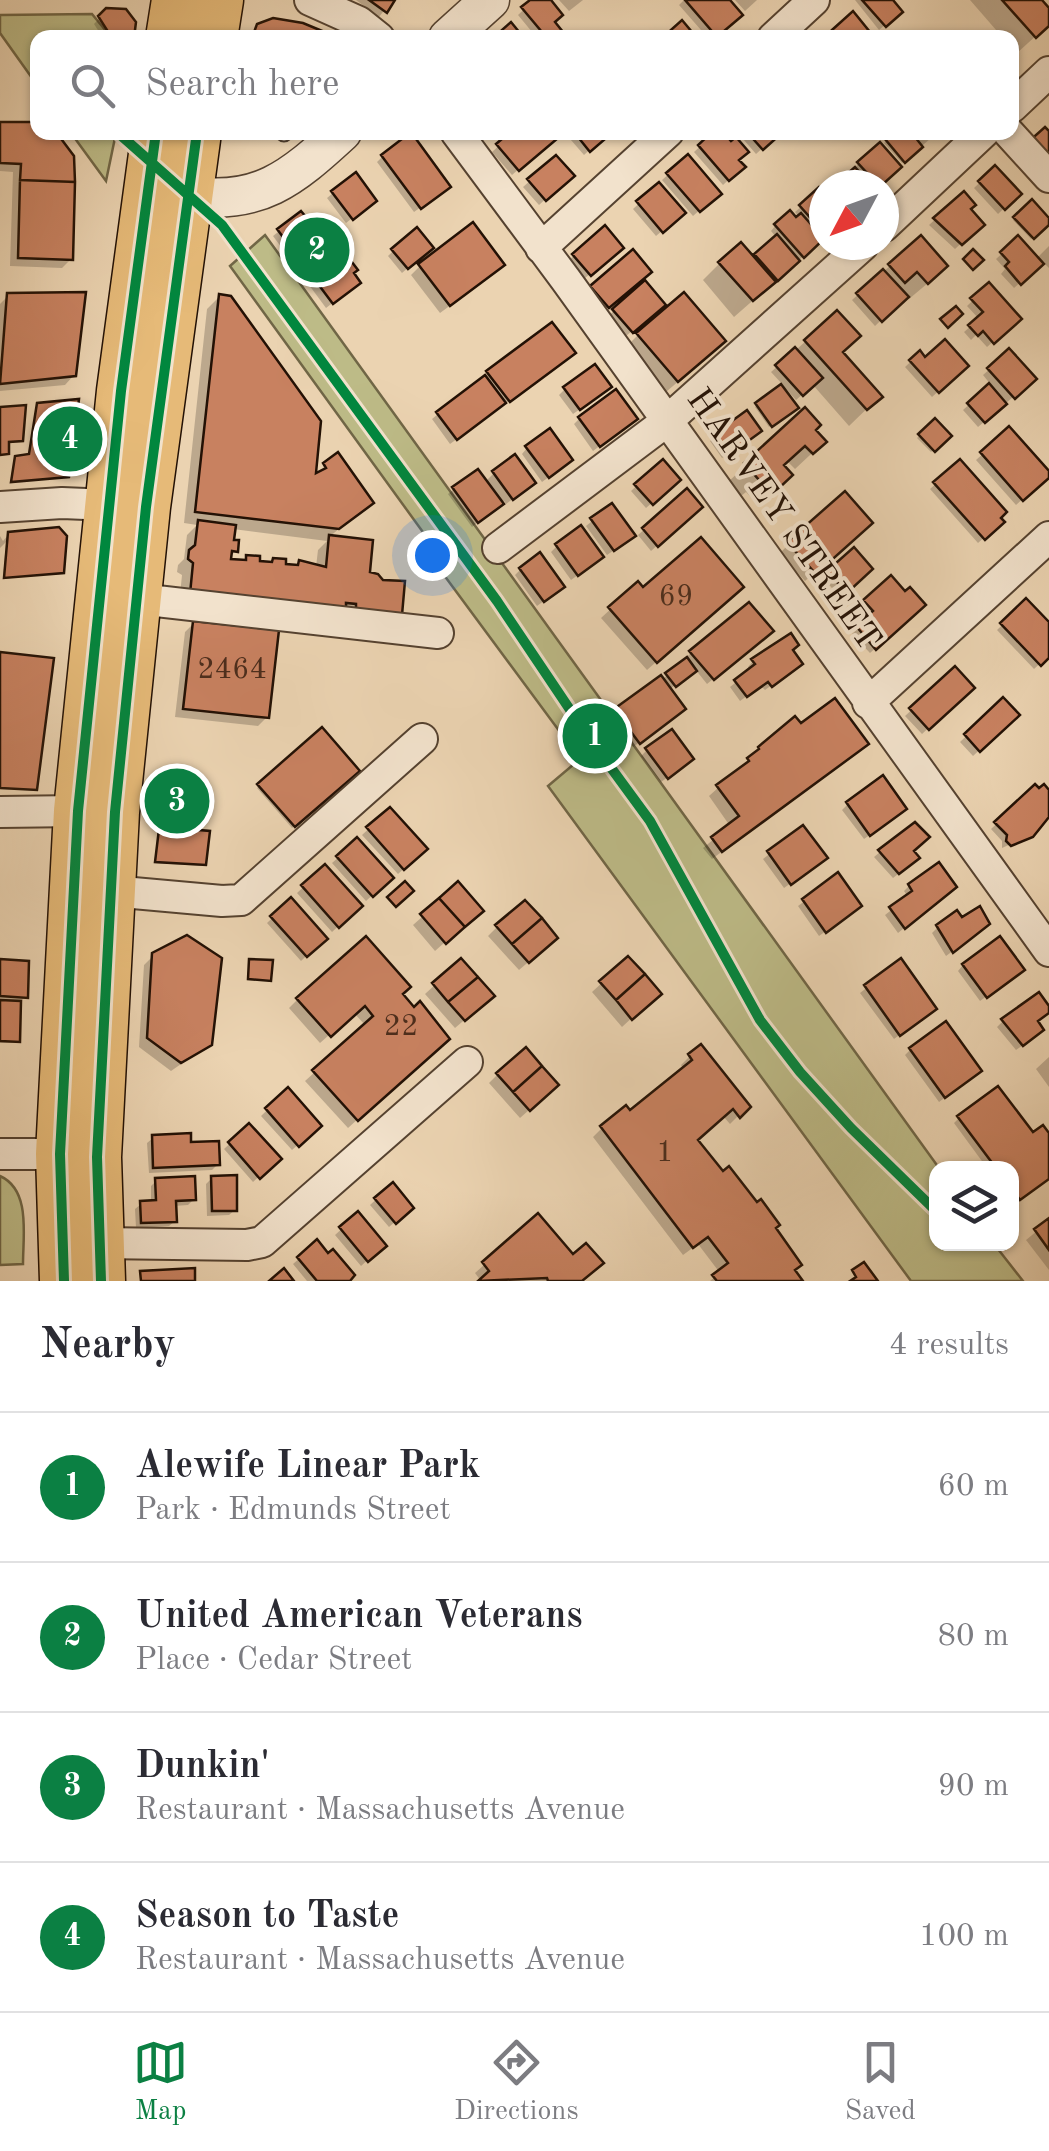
<!DOCTYPE html>
<html lang="en">
<head>
<meta charset="utf-8">
<style>
	:root { --surface:#fff; --page:#f7f7f7; --text:#2b2b33; --muted:#7c7c81; --line:#e1e1e2; --accent:#0b8043 }
	body { margin:0; font-family:"Old Standard TT",serif; background:var(--page); color:var(--text) }
	.controls { position:absolute; right:30px; bottom:30px; display:grid; overflow:hidden; border-radius:20px; box-shadow:0 2px 8px #0004 }
	.controls button { width:90px; height:90px; display:grid; place-items:center; padding:0; border:0; border-bottom:2px solid var(--line); background:var(--surface); color:var(--text); font:50px sans-serif }
	.compass { position:absolute; left:809px; top:170px; width:90px; height:90px; border-radius:50%; background:var(--surface); box-shadow:0 2px 8px #0004; rotate:229deg }
	.you { position:absolute; left:432px; top:555px; width:35px; height:35px; margin:-25px; border:8px solid #fff; border-radius:50%; background:#1a73e8; box-shadow:0 0 0 15px #1a73e833 }
	.badge { display:grid; place-items:center; width:65px; height:65px; border-radius:50%; background:var(--accent); color:#fff; font-size:32px; font-weight:700 }
	.pin { position:absolute; translate:-50% -50%; border:5px solid #fff; box-shadow:0 2px 10px #0006 }
	.list { margin:0; padding:0; list-style:none }
	h2 { display:flex; justify-content:space-between; align-items:center; height:130px; margin:0; padding:0 40px; font-size:42px }
	h2 small { font-size:32px; font-weight:400; color:var(--muted) }
	.list li { display:grid; grid-template-columns:65px 1fr auto; gap:30px; align-items:center; box-sizing:border-box; height:150px; padding:0 40px; border-top:2px solid var(--line) }
	.list b { display:block; font-size:38px; white-space:nowrap }
	.list p { margin:0; font-size:32px; white-space:nowrap; color:var(--muted) }
	.list em { font-size:32px; font-style:normal; color:var(--muted) }
	.icon { flex:none; width:55px; height:55px; fill:none; stroke:currentColor; stroke-width:2; stroke-linecap:round; stroke-linejoin:round }
	.map { position:relative; flex:none; width:1049px; height:1281px; overflow:hidden }
	.search { position:absolute; background:var(--surface); box-shadow:0 2px 8px #0004; left:30px; right:30px; top:30px; height:110px; display:flex; align-items:center; gap:25px; box-sizing:border-box; padding:0 35px; border-radius:20px; color:var(--muted); font-size:38px }
	.sheet { height:730px; background:var(--surface) }
	nav { display:flex; justify-content:space-around; align-items:center; box-sizing:border-box; height:140px; border-top:2px solid var(--line); background:var(--surface); font-size:28px; color:var(--muted) }
	nav a { display:grid; justify-items:center; gap:5px }
	nav .on { color:var(--accent) }
	.map>svg:first-child { display:block }
	.green { fill:#bdbb87; stroke:#706646; stroke-width:2.5 }
	.shadow { fill:#0003; fill-rule:evenodd }
	.building { fill:#c88160; stroke:#231105; stroke-width:2.5 }
	.lines { fill:none; stroke-linecap:round; stroke-linejoin:round }
	.service-casing { stroke:#554230; stroke-width:19 }
	.minor-casing { stroke:#554230; stroke-width:34 }
	.tertiary-casing { stroke:#554230; stroke-width:41 }
	.primary-casing { stroke:#231105; stroke-width:51 }
	.service { stroke:#f2e2cc; stroke-width:15 }
	.minor { stroke:#f2e2cc; stroke-width:30 }
	.tertiary { stroke:#f2e2cc; stroke-width:38 }
	.primary { stroke:#e6ba78; stroke-width:48 }
	.cycleway-casing { stroke:#f2e2cc; stroke-width:16 }
	.cycleway { stroke:#00873e; stroke-width:10 }
	.labels { text-anchor:middle; dominant-baseline:central; stroke-width:8; stroke-linejoin:round; paint-order:stroke }
	.number-label { font-size:30px; fill:#4c2d1c }
	.street-label { font-size:35px; fill:#231105; stroke:#f2e2cc }
</style>
</head>
<body>
<div class="map">
<svg width="1049" height="1281" viewBox="0 0 1049 1281">
	<rect width="100%" height="100%" fill="#ebd3b1"/>
	<filter id="stains"><feTurbulence type="fractalNoise" baseFrequency=".002" numOctaves="4"/><feColorMatrix values="0 0 0 0 .2 0 0 0 0 .09 0 0 0 0 .02 0 0 0 .5 -.17"/></filter>
	<radialGradient id="worn" r=".72"><stop offset=".6" stop-color="#630" stop-opacity="0"/><stop offset="1" stop-color="#630" stop-opacity=".3"/></radialGradient>
	<path class="green" d="M92 14 111 37 38 38 37 85 0 33V15Z
		M71 133H116L106 181Z
		M265 235 939 1168H936V1244H994L1023 1281H911L548 786 580 759 424 548 433 546 230 266Z
		M0 1176C31 1190 23 1235 23 1264L0 1265Z"/>
	<path class="shadow" d="M356 0H392L379 17Z
		M534 0H547L554 38H537L518 15Z
		M559 0H583L569 11Z
		M684 0H726L739 15 714 38H708L679 5Z
		M735 0H757L745 11Z
		M855 0H890L900 12 879 30Z
		M970 0H1039L1049 12V24L1017 53 1012 47V38H1003Z
		M107 10 131 38H103L94 24Z
		M0 124 38 132 71 259 62 268 10 266 13 172 0 171Z
		M514 132 555 137 512 175 492 152Z
		M564 132H607L608 133 584 155Z
		M716 132 742 167 723 185 694 152Z
		M737 132H780L756 154Z
		M896 132H938L902 163 884 143Z
		M382 157 442 192 414 212 377 162Z
		M688 157 719 193 693 216 662 180Z
		M556 158 571 176 539 205 523 187Z
		M859 163 879 185H837L854 169Z
		M995 168 1019 194 998 214 974 188Z
		M659 185 683 213 656 236 633 209Z
		M819 191 824 193V238L734 317 703 280 720 263 752 259 776 237 771 231 776 225 800 218 795 212Z
		M333 193 368 206 346 223 327 198Z
		M963 194 968 210 981 225 955 249 929 225Z
		M1031 203 1049 222 1031 239 1013 220Z
		M301 214 351 273 352 288 326 308 273 236Z
		M604 229 615 253 584 279 568 261Z
		M921 238 928 283 909 299 906 296 875 326 852 300Z
		M1018 239 1036 259 1049 246V268L1043 262 1014 288 1001 274 1005 269 996 259Z
		M393 251 425 253 402 273 388 256Z
		M632 253 643 277 602 312 587 293Z
		M420 266 493 274 440 313 411 275Z
		M989 285 1018 319 987 347 976 335 971 340 964 332 979 319 967 306Z
		M8 296 74 375 65 385 0 391V304Z
		M219 297 313 476 337 456 371 502 328 538 371 542 367 574 399 613 179 605 182 575 177 572 178 565 184 559 187 535 197 525 184 523 207 309ZM233 529 327 541 318 550 316 567 300 563 295 568 257 563 247 557 242 562 226 560 236 551 231 542Z
		M657 310 626 336 608 316 614 311Z
		M638 335 706 358 660 397 621 352Z
		M806 341 840 353 879 397 849 426 813 385 796 400 786 389 783 391 795 408 769 427 755 407 784 386 771 372Z
		M1009 352 1034 379 978 427 963 410 991 385 983 375Z
		M919 354 925 360 966 366 932 397 905 367Z
		M564 361 450 444 432 419 488 373Z
		M565 389 603 393 573 414 559 395Z
		M38 405 66 476 10 482 14 460 28 456Z
		M805 411 813 430 824 442 795 469 787 461 781 466 790 475 758 505 746 492 741 496 728 482Z
		M579 419 629 424 593 451 574 424Z
		M935 422 948 436 931 452 917 438Z
		M1009 430 1049 475 1016 505 976 460Z
		M716 436H753L722 458 710 441Z
		M527 448 565 465 542 482 522 454Z
		M662 462 678 480 646 508 631 491Z
		M960 462 1001 522 978 543 930 489Z
		M494 473 527 488 506 504 504 501 472 527 448 494 454 489 485 482Z
		M687 492 700 507 651 551 638 535Z
		M611 506 627 541 607 555 586 526Z
		M861 532 805 581 780 553 789 544Z
		M9 534 61 572 3 579 6 542 0 548V536L3 541Z
		M557 546 596 562 571 580 551 552Z
		M854 550 870 569 840 597 823 578Z
		M520 570 556 592 537 606 515 575Z
		M890 579 905 595 923 605 870 653 852 634 869 618 859 607Z
		M638 584 643 591 732 595 647 670 601 618Z
		M1026 602 1049 625V655L1034 669 997 630Z
		M194 623 267 717 258 726 175 717 185 632Z
		M765 636 707 684 695 669 669 690 678 714 633 747 610 717 662 680 691 653Z
		M790 651 794 669 765 690 761 686 740 701 730 687 750 671 748 667 753 661Z
		M955 670 972 688 922 734 905 716Z
		M1003 701 1017 715 973 756 960 742Z
		M800 727 856 752 712 859 703 848 730 826 709 796 749 760Z
		M322 731 356 771 292 828 257 788Z
		M647 750 685 765 661 782 641 756Z
		M167 774 185 831 204 864 201 866 154 863Z
		M1035 788 1049 793V814L1031 835 1002 848V841L991 829Z
		M848 804 899 815 864 839 842 810Z
		M389 810 425 849 398 874 362 835Z
		M803 828 819 863 784 888 763 859Z
		M357 841 391 878 366 901 332 863Z
		M911 851V864L893 878 874 857 880 852Z
		M325 867 360 906 332 932 297 893Z
		M838 876 854 911 819 936 798 906Z
		M458 885 471 919 435 951 413 925Z
		M909 886 948 892 898 933 885 915 908 897 904 891Z
		M291 900 325 938 301 961 267 923Z
		M497 927 546 947 519 970 488 936Z
		M938 927 981 930 946 956 932 933Z
		M154 955 210 1044 171 1071 139 1047 144 965Z
		M628 959 649 1002 622 1027 592 992Z
		M0 961 25 997 19 1003 15 1043H0Z
		M461 961 483 1004 455 1028 425 994Z
		M900 962 928 1014 894 1039 860 993Z
		M963 965 1016 975 980 1001 958 971Z
		M400 995 438 1047 348 1128 305 1081 366 1026 354 1013 320 1043 289 1008 298 999Z
		M1049 1010 1035 1022 1036 1036 1016 1050 997 1027 1003 1021Z
		M911 1049 974 1076 939 1102 905 1055Z
		M690 1056 747 1107 730 1124 723 1116 695 1140 773 1229 800 1281H710L720 1273 698 1244 683 1255 593 1137 602 1128 630 1114 684 1070 681 1065Z
		M1049 1057V1087L1036 1069Z
		M498 1074 547 1094 520 1118 489 1083Z
		M287 1091 319 1126 292 1150 261 1116Z
		M959 1118 1049 1139V1177L1013 1204 1012 1168H987L954 1123Z
		M249 1126 278 1159 253 1182 224 1149Z
		M153 1138 189 1144 218 1164 212 1170 149 1173 147 1143Z
		M212 1178 235 1210 229 1215 207 1216 206 1184Z
		M156 1181 194 1199 188 1205 174 1206 175 1221 169 1226 136 1228 135 1209 141 1204 151 1203V1186Z
		M392 1185 411 1208 389 1227 370 1205Z
		M357 1215 383 1246 361 1266 335 1235Z
		M538 1217 580 1281H481L475 1273Z
		M1049 1221V1270L1026 1240Z
		M317 1243 347 1281H307L293 1264Z"/>
	<path class="building" d="M369 0H395L387 13Z
		M530 0H551L563 15 555 22 563 32 557 38H547L521 7Z
		M685 0H730L743 15 717 37Z
		M862 0H893L903 12 886 27Z
		M1002 0H1042L1049 8V26L1036 38Z
		M106 8 126 9 136 22 134 38H112L98 16Z
		M853 11 874 37 873 38H838L832 30Z
		M273 18 303 23 339 38H252L257 24Z
		M682 20 697 38H662Z
		M511 22 524 38H493Z
		M0 122H38V132H56L74 156 75 182 20 180 21 164 0 163Z
		M1045 127 1049 131V167L1027 143Z
		M411 132 451 187 421 209 381 155Z
		M510 132H554L558 138 519 171 496 144Z
		M574 132H611L612 133 590 152Z
		M712 132H723L731 141 736 137 749 152 739 160 746 167 729 181 698 145Z
		M747 132H783L763 150Z
		M892 132H911L923 147 905 163 885 139Z
		M880 142 902 167 882 185H878L857 162Z
		M688 154 722 194 700 212 666 173Z
		M556 155 575 176 546 201 527 179Z
		M995 165 1022 194 1005 210 978 181Z
		M855 167 871 185H834Z
		M356 172 377 201 353 220 331 191Z
		M20 180 75 182 73 260 18 258Z
		M659 182 686 213 663 233 636 201Z
		M819 187 824 189V233L799 205Z
		M964 191 976 205 971 209 985 225 962 245 933 218Z
		M1032 199 1049 218V225L1034 239 1013 217Z
		M790 210 796 217 801 213 824 239 804 258 774 224Z
		M301 211 312 224 319 219 358 270 354 273 361 283 333 304 277 229Z
		M473 222 505 265 450 306 418 264Z
		M605 225 624 248 591 276 572 254Z
		M417 227 434 248 408 269 391 249Z
		M777 234 800 261 778 281 754 254Z
		M921 235 948 266 928 284 917 272 905 283 888 264Z
		M1018 235 1044 264 1021 285 1005 266 1009 262 1000 252Z
		M741 242 776 282 753 301 718 262Z
		M633 249 652 272 609 308 590 286Z
		M973 249 984 260 973 270 963 259Z
		M883 269 909 297 882 322 856 293Z
		M645 280 666 305 633 333 612 309Z
		M989 282 1022 319 994 344 983 331 978 336 968 325 983 312 970 298Z
		M86 292 76 376 0 384 7 293Z
		M684 292 726 341 678 382 636 333Z
		M219 294 231 296 321 421 316 473 326 468 323 463 338 452 374 503 339 529 195 512Z
		M956 306 963 314 948 328 940 319Z
		M837 310 861 336 843 352 883 397 867 410 804 340Z
		M552 322 576 353 510 402 486 371Z
		M945 339 969 366 939 393 909 360 920 350 925 357Z
		M795 347 823 378 803 396 775 365Z
		M1009 348 1037 379 1015 399 987 368Z
		M595 364 612 387 580 410 563 387Z
		M485 375 506 403 457 440 436 412Z
		M989 383 1007 404 985 423 967 403Z
		M781 384 799 408 772 427 755 403Z
		M616 389 638 419 600 447 578 417Z
		M79 399 69 477 11 482 15 456 29 454 37 403Z
		M26 405 23 441 9 442V454L0 455V407Z
		M805 407 821 425 816 430 827 442 813 454 805 446 784 465 793 475 777 490 765 477 760 481 744 463Z
		M747 410 762 431 729 455 714 434Z
		M935 418 952 436 935 452 918 434Z
		M1009 426 1049 471V478L1023 501 980 452Z
		M550 428 573 460 549 478 525 446Z
		M515 454 536 483 513 500 492 471Z
		M663 459 681 480 653 505 634 484Z
		M960 459 1007 512 1001 518 1005 522 985 540 933 482Z
		M478 469 504 504 478 523 452 487Z
		M687 488 703 507 658 547 642 528Z
		M845 491 873 523 816 574 787 542Z
		M612 503 636 536 614 551 590 518Z
		M198 520 236 525 234 540H239L238 552 232 551 231 559 246 560V555L260 556V561L272 562 273 558 286 559V564L298 565 299 560 326 567 329 535 373 540 370 572 378 574 383 580 405 581 402 615 356 610V604L346 603V609L190 594 193 563 188 559 189 550 195 545Z
		M581 525 604 557 578 576 555 544Z
		M59 527 67 536 64 573 4 578 8 532Z
		M701 537 744 587 657 663 608 607 638 581 643 587Z
		M854 547 873 569 847 593 827 571Z
		M540 552 565 587 544 602 519 568Z
		M891 575 905 591 910 587 926 605 876 650 856 626 873 611 863 600Z
		M1026 598 1049 622V658L1041 666 1000 623Z
		M749 602 774 631 714 680 689 651Z
		M193 621 279 630 269 718 183 709Z
		M791 633 799 645 793 650 803 664 772 687 768 682 747 697 734 680 755 664 751 659Z
		M0 652 54 658 37 790 0 788Z
		M687 657 697 671 676 687 665 673Z
		M955 666 975 688 929 730 909 708Z
		M661 675 686 709 640 744 614 709Z
		M1003 697 1020 715 980 752 964 734Z
		M835 698 869 744 722 852 711 837 739 816 716 785 749 761 747 758 759 749 758 747 795 716 801 723Z
		M322 727 360 771 295 827 257 784Z
		M672 729 694 759 668 779 645 748Z
		M166 771 193 774 188 829 210 831 206 865 155 862Z
		M883 775 907 809 870 836 846 802Z
		M1035 784 1039 788 1044 784 1049 790V817L1033 837 1011 846 1006 841 1007 835 994 822Z
		M390 807 428 849 404 870 366 827Z
		M915 822 930 837 914 851 920 858 899 874 878 850Z
		M803 825 828 858 791 885 767 851Z
		M357 837 394 878 373 897 336 856Z
		M939 862 957 887 905 929 889 907 912 891 908 884Z
		M325 864 363 906 339 928 301 885Z
		M838 872 862 906 826 933 802 899Z
		M405 881 414 891 396 907 387 897Z
		M458 881 484 911 465 927 439 898Z
		M291 897 328 939 307 957 270 916Z
		M439 898 465 927 446 944 420 914Z
		M525 900 542 918 512 944 495 925Z
		M980 906 990 924 953 953 936 925 957 910 962 917Z
		M542 918 558 938 529 963 512 944Z
		M187 935 222 958 212 1045 181 1063 147 1038 152 953Z
		M366 936 411 987 403 994 414 1007 420 1001 450 1039 358 1121 312 1070 373 1016 365 1006 331 1037 296 998Z
		M1000 936 1025 970 987 998 962 964Z
		M628 956 645 974 616 1000 599 981Z
		M461 958 478 977 448 1002 432 983Z
		M901 958 937 1009 900 1036 864 985Z
		M0 959 29 961 28 998 0 996Z
		M249 959 273 960 271 981 248 979Z
		M645 974 662 994 632 1020 616 1000Z
		M478 977 495 996 465 1021 448 1002Z
		M1039 992 1049 1006V1013L1038 1021 1044 1030 1023 1046 1001 1019Z
		M0 1000 21 1001 20 1042 0 1041Z
		M946 1021 982 1071 945 1098 909 1048Z
		M701 1044 751 1107 740 1118 733 1109 698 1140 723 1171 729 1166 757 1202 761 1199 780 1225 776 1228 802 1265 795 1270 803 1281H717L712 1275 728 1263 708 1237 693 1248 600 1126 626 1105 630 1110 692 1060 688 1054Z
		M526 1047 542 1066 513 1092 496 1073Z
		M542 1066 559 1085 530 1111 513 1092Z
		M998 1086 1033 1132 1043 1125 1049 1133V1179L1020 1200 1012 1189V1168H996L957 1116Z
		M288 1087 322 1126 299 1147 265 1108Z
		M249 1123 282 1159 260 1179 228 1142Z
		M191 1133V1142L219 1141 220 1165 153 1168 152 1135Z
		M237 1175V1211H212L211 1176Z
		M195 1176 196 1200 176 1201 177 1222 141 1223 140 1201 156 1200 155 1178Z
		M393 1182 414 1208 396 1224 374 1198Z
		M358 1211 387 1246 368 1262 339 1227Z
		M538 1213 573 1254 586 1243 604 1263 582 1281H548L547 1278 478 1281 489 1271 482 1262Z
		M1049 1218V1250L1034 1229Z
		M317 1239 328 1253 333 1249 355 1275 350 1281H317L297 1257Z
		M864 1262 878 1281H850L856 1277 852 1270Z
		M195 1268V1281H141L140 1271Z
		M284 1268 294 1281H269Z"/>
	<g class="lines">
		<g class="service-casing">
			<path id="service" d="M283 132 284 133"/>
		</g>
		<g class="minor-casing">
			<path id="minor" d="M310 0 359 22 379 38
				M773 38 814 0
				M1012 107 1049 72
				M456 132 566 280 1049 951
				M1008 132 1049 177
				M884 226 984 132
				M541 248 668 132
				M0 507 62 503 110 505
				M498 548 667 421 863 245
				M139 599 438 633
				M868 703 1049 537
				M0 812 78 811
				M111 891 222 901 241 900 422 739
				M0 1154H60
				M100 1243 247 1245 262 1242 467 1062"/>
		</g>
		<g class="tertiary-casing">
			<path id="tertiary" d="M448 38 490 0
				M187 195C258 207 292 178 342 132"/>
		</g>
		<g class="primary-casing">
			<path id="primary" d="M170 38 176 0
				M213 38 219 0
				M64 1281 60 1154 78 811 121 391 156 132
				M101 1281 97 1157 115 812 146 507 197 132"/>
		</g>
		<use href="#service" class="service"/>
		<use href="#minor" class="minor"/>
		<use href="#tertiary" class="tertiary"/>
		<use href="#primary" class="primary"/>
		<g class="cycleway-casing">
			<path id="cycleway" d="M117 132 222 225 497 601 587 735 650 821 760 1020 800 1072 851 1128 936 1211
				M64 1281 60 1154 78 811 121 391 156 132
				M101 1281 97 1157 115 812 146 507 197 132"/>
		</g>
		<use href="#cycleway" class="cycleway"/>
	</g>
	<g class="labels">
		<g class="number-label">
			<text x="676" y="597">69</text>
			<text x="232" y="670">2464</text>
			<text x="401" y="1027">22</text>
			<text x="665" y="1153">1</text>
		</g>
		<g class="street-label">
			<text transform="translate(783 520) rotate(55)">HARVEY STREET</text>
		</g>
	</g>
	<rect width="100%" height="100%" filter="url(#stains)"/>
	<rect width="100%" height="100%" fill="url(#worn)"/>
</svg>
<div class="controls">
<button><svg class="icon" aria-label="layers" viewBox="0 0 24 24"><path d="M12 4l9 5-9 5-9-5zM3 14l9 5 9-5"/></svg></button>
</div>
<svg class="compass" viewBox="-18 -18 36 36"><path d="M0-13l5 13h-10z" fill="#e53935"/><path d="M0 13l5-13h-10z" fill="#7c7c81"/></svg>
<div class="you"></div>
<div class="pin badge" style="left:595px;top:736px">1</div>
<div class="pin badge" style="left:317px;top:250px">2</div>
<div class="pin badge" style="left:177px;top:801px">3</div>
<div class="pin badge" style="left:70px;top:439px">4</div>
<div class="search"><svg class="icon" aria-label="search" viewBox="0 0 24 24"><circle cx="10" cy="10" r="6"/><path d="M15 15l6 6"/></svg>Search here</div>
</div>
<section class="sheet">
<h2>Nearby<small>4 results</small></h2>
<ul class="list">
<li><span class="badge">1</span><div><b>Alewife Linear Park</b><p>Park · Edmunds Street</p></div><em>60 m</em></li>
<li><span class="badge">2</span><div><b>United American Veterans</b><p>Place · Cedar Street</p></div><em>80 m</em></li>
<li><span class="badge">3</span><div><b>Dunkin'</b><p>Restaurant · Massachusetts Avenue</p></div><em>90 m</em></li>
<li><span class="badge">4</span><div><b>Season to Taste</b><p>Restaurant · Massachusetts Avenue</p></div><em>100 m</em></li>
</ul>
</section>
<nav>
<a class="on"><svg class="icon" aria-label="map" viewBox="0 0 24 24"><path d="M3 6l6-2 6 2 6-2v14l-6 2-6-2-6 2zM9 4v14M15 6v14"/></svg>Map</a>
<a><svg class="icon" aria-label="directions" viewBox="0 0 24 24"><path d="M12 3l9 9-9 9-9-9zM9 14v-3h6M13 9l2 2-2 2"/></svg>Directions</a>
<a><svg class="icon" aria-label="saved" viewBox="0 0 24 24"><path d="M7 4h10v16l-5-4-5 4z"/></svg>Saved</a>
</nav>
</body>
</html>
